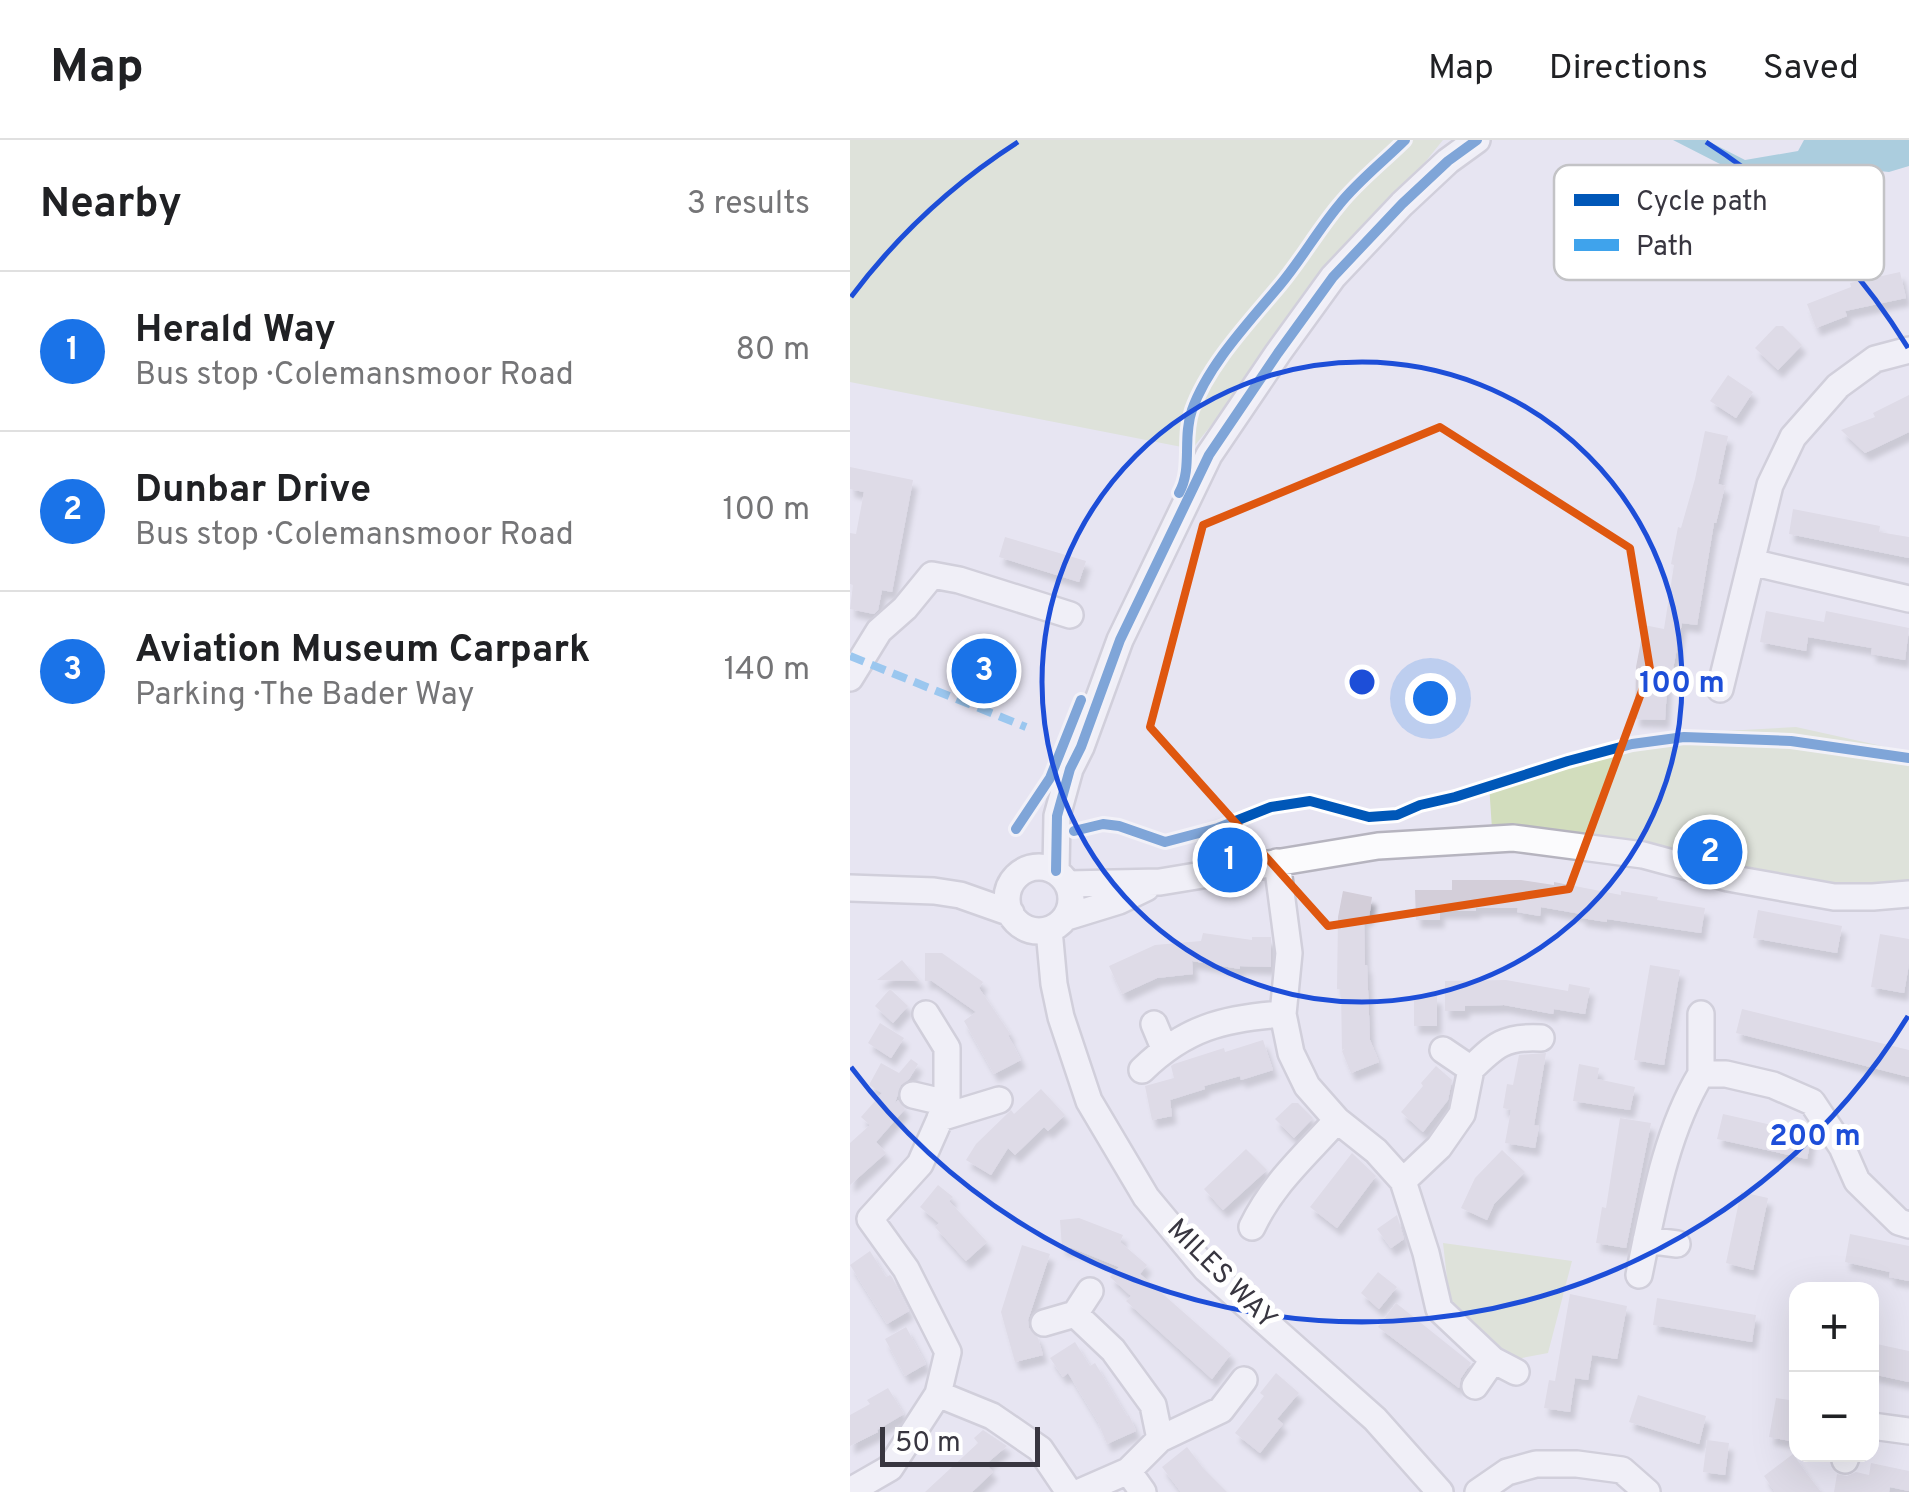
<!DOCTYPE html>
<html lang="en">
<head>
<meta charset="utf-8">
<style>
	:root { --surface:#fff; --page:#f2f2f2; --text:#202124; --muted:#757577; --line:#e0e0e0; --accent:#1a73e8 }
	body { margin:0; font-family:Overpass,sans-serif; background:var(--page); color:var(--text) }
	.controls { position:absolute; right:30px; bottom:30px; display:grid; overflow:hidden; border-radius:20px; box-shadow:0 10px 40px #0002 }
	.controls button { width:90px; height:90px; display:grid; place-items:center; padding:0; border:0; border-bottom:2px solid var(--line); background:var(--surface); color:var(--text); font:50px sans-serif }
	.scale { position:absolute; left:30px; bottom:25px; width:160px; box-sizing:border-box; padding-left:10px; border:5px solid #383640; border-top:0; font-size:28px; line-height:35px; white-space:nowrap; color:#383640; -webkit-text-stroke:8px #fff; paint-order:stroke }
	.you { position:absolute; left:580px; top:558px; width:35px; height:35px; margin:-25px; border:8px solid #fff; border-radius:50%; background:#1a73e8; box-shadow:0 0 0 15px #1a73e833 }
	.badge { display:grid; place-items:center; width:65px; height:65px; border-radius:50%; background:var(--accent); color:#fff; font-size:32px; font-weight:700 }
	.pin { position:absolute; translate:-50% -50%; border:5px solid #fff; box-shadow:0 2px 10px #0006 }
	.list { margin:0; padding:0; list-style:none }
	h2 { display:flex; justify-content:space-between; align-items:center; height:130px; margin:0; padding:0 40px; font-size:42px }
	h2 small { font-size:32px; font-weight:400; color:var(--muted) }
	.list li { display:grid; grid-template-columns:65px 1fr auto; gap:30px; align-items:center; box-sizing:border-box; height:160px; padding:0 40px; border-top:2px solid var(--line) }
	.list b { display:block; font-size:38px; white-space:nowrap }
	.list p { margin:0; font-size:32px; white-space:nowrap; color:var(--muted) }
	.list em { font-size:32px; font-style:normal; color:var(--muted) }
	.map { position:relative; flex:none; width:1059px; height:1352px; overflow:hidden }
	header { display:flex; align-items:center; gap:60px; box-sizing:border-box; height:140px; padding:0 50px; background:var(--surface); border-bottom:2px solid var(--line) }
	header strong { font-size:48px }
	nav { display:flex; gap:55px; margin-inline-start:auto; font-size:35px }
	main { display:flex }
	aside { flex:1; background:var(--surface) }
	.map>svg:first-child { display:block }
	.green { fill:#d2ddbd }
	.water { fill:#62b0c6 }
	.building { fill:#d3ced9; filter:url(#shadow) }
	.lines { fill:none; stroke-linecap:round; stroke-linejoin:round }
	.minor-casing { stroke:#b6b4bf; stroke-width:30 }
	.minor { stroke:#fbfbfd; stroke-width:25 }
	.quiet { stroke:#3fa3ec; stroke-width:8; stroke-dasharray:15 8; stroke-linecap:butt }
	.cycleway-casing { stroke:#fff; stroke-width:16 }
	.cycleway { stroke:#0057b8; stroke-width:10 }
	.marked { fill:none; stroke:#df570f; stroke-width:8; stroke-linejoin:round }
	.ring { fill:none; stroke:#1d4ed8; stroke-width:5 }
	.labels { text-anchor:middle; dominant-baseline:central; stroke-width:10; stroke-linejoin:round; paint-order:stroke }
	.street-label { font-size:28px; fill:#383640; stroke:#fff }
	.key { fill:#fff; stroke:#c3c3c6; stroke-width:2.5 }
	.key-label { font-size:28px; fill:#383640 }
	.centre { fill:#1d4ed8; stroke:#fff; stroke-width:5 }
	.ring-label { font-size:30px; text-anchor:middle; font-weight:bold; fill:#1d4ed8; stroke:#fff; stroke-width:10; stroke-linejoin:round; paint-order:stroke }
</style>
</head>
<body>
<header>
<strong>Map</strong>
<nav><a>Map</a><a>Directions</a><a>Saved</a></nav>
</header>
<main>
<aside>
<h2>Nearby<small>3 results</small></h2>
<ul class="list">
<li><span class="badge">1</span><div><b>Herald Way</b><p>Bus stop · Colemansmoor Road</p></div><em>80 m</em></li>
<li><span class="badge">2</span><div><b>Dunbar Drive</b><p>Bus stop · Colemansmoor Road</p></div><em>100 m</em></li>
<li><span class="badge">3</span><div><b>Aviation Museum Carpark</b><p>Parking · The Bader Way</p></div><em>140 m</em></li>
</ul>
</aside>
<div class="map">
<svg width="1059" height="1352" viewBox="0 0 1059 1352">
	<defs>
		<filter id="shadow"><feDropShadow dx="4.5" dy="8" stdDeviation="2.5" flood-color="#0004"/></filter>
	</defs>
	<rect width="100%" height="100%" fill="#e7e5f2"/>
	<path class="green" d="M0 0H593L342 309 0 242Z
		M946 587 1059 612V745H973L721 693 642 689 639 644 686 626 800 595Z
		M593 1103 722 1121 698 1213 661 1220 601 1173Z"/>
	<path class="water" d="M823 0H856L895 20 948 11 954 0H1059V26L1039 32 1029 31 988 55 968 50 949 38 913 46Z"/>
	<path class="building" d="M1050 132 1056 158 995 171 997 176 966 188 957 164 1001 147 1000 143Z
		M926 186H933L952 205 928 230 905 208Z
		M878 235 903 252 886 278 860 261Z
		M1059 255V292L1015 313 991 290 1025 277 1023 273Z
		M855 291 878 296 868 344 875 346 866 383H864L847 485 832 483 822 534 818 533 815 580 785 579 786 527 794 485 814 489 824 425 821 424 828 387 831 388 845 339Z
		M0 327 63 340 42 452 32 450 28 470 24 474 0 469 3 445 0 444V393L6 394 14 352 0 349Z
		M943 369 1030 386 1029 392 1059 397V418L939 394Z
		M155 397 236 421 229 442 149 417Z
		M916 471 974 482 976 471 1059 488 1055 520 1021 514 1022 508 958 497 956 511 910 502Z
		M602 740H671L704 745V742L771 755V751L789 754 808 757 807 760 855 768 851 793 757 779V782L731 778V774L691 767 690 776 667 772 668 768H626V771H590V780H566L565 750H602Z
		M493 751 522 757 519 778H514L515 825H517L520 900 529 922 501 933 492 911 495 908 492 910 491 849H487L488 777Z
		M908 770 992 786 987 813 903 798Z
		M353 793 402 800V797H421V827L390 826V829L342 821 343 834 307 838 272 854 259 826 305 805 351 801Z
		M1030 794 1059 799V824L1054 853 1021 847Z
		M75 813H92L133 842 129 848 161 895H158L171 920 144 934 114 881 126 872 82 841H75Z
		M52 820 70 841 27 840Z
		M800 825 830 830 814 925 784 920Z
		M656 840 718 851 719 844 740 848 735 874 704 869 703 874 654 865 615 866V871H595V841Z
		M40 849 58 866 43 883 25 866Z
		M564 856H587V886H564Z
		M892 869 1059 910V937L886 893Z
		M30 883 54 898 41 918 18 903Z
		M413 900 423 930 391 940 390 936 354 946 355 949 320 960 322 976 302 980 295 946 324 938 321 926 324 924 374 908 375 912Z
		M696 913 684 985 689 986 685 1008 655 1003 661 970 653 968 657 944 663 945 669 915Z
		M61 919 68 924 59 939 51 945 45 963 48 960 55 969 26 1002 36 1013 0 1045V1003L20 985 11 977 32 953 19 945 31 923 49 933Z
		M729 924 749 928 747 939 785 947 780 970 723 961Z
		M586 926 602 940 598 960 573 992 551 972 573 946 571 943Z
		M191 949 215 975 198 991 194 987 165 1015 158 1008 141 1035 116 1020 126 1004 159 972 161 970 164 974Z
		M442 963H448L463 978 444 998 425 979Z
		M873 974 962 994 957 1019 867 999Z
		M770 978 801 983 776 1108 746 1103 752 1067 756 1068Z
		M396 1009 417 1030 373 1070 354 1049Z
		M652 1010 675 1032 644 1064 637 1080 611 1068 625 1038Z
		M502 1013 526 1036 487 1088 460 1067Z
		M88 1045 103 1057 99 1061 137 1102 116 1121 85 1087 89 1083 70 1067Z
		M891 1052 918 1058 903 1130 876 1123Z
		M547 1075 554 1099 541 1108 527 1089Z
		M229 1078 273 1095 270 1102 297 1125 290 1134 381 1214 362 1239 276 1161 281 1156 260 1137 269 1127 222 1108H212L210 1080Z
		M1000 1094 1059 1106V1141L1039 1137 1040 1132 995 1122Z
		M172 1105 200 1114 178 1180 179 1188 188 1198 193 1215 165 1222 151 1172Z
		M20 1111 36 1137 40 1135 42 1137 59 1171 37 1184 0 1125Z
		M528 1132 547 1147 529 1169 511 1153Z
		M720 1154 777 1166 767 1219 742 1215 738 1240 725 1238 720 1272 694 1268 699 1240 705 1241Z
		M807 1158 906 1175 902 1202 803 1185Z
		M546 1163 621 1223 611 1238 609 1248 528 1187Z
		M56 1187 76 1224 55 1236 35 1199Z
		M225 1202 240 1226 245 1223 277 1276 279 1275 286 1291 257 1304 248 1282 218 1233 213 1237 200 1218Z
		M1022 1203 1059 1211V1242L1022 1234Z
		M426 1233 449 1253 427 1279 433 1284 410 1313 385 1293 414 1256 410 1253Z
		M38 1248 54 1274 27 1290 28 1292 0 1306V1275L20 1264 17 1260Z
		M788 1255 856 1276 849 1304 779 1282Z
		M926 1258 946 1261V1302L919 1297Z
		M133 1290 157 1306 136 1324 143 1332 122 1352H75L128 1303 124 1298Z
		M857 1300 879 1303 875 1335 853 1332Z
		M337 1307 353 1328 377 1352H331L312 1327Z
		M943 1314 957 1334 971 1352H925L914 1336Z
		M1021 1323 1059 1331V1351L1040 1347 1039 1352H984L987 1334 997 1336 1006 1332 1019 1335Z"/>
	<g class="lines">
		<g class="minor-casing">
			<path id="minor" d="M901 422 1059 459
				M0 538 29 491 55 468 82 435 109 440 220 475
				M870 549 920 345 943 297 988 246 1025 219 1059 210
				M427 722 439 813 433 874 441 913 457 946 487 980 526 1011 553 1041 576 1113 589 1169 643 1220 625 1246
				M157 759a32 32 0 1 1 64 0a32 32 0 1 1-64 0Z
				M206 731 207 676 220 629 231 607 270 500 359 315 428 213 483 137 552 64 598 21 627 0
				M218 744 310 742 528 706 663 698 793 715 878 738 984 757H1023L1059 754
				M0 748 84 751 110 755 161 773
				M217 777 269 761 296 748
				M199 790 204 844 211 877 239 961 296 1057 356 1129 525 1279 590 1352
				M304 884 314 908
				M621 929C645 905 655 896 691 898
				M292 930C335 888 374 878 433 874
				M851 934V874
				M63 955 97 963
				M90 978 149 960
				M553 1041 589 1007 612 974 621 929 593 910
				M402 1087C423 1043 455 1016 487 980
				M796 1100 827 1104
				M789 1135C803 1068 815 994 851 934H876L923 945 962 962 992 1007 1007 1041 1049 1082 1059 1085
				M225 1174 240 1151
				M194 1183 225 1174 263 1210 303 1265 310 1299 278 1331 230 1352
				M643 1220 666 1232
				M88 1254 142 1276 190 1309 219 1352
				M1022 1286 1059 1291
				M310 1299 371 1270 394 1240
				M995 1320 997 1314
				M278 1331 293 1352
				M0 1351 40 1328 88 1254 98 1212 56 1129 20 1079 70 1024 97 963V908L76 874
				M628 1352 657 1332 686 1324H727L772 1330 797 1352"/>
		</g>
		<use href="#minor" class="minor"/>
		<path class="quiet" d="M0 516 176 587"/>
		<g class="cycleway-casing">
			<path id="cycleway" d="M329 353C343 328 332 298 342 270 358 225 399 182 430 145 451 120 468 90 489 65 507 42 534 21 555 0
				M166 689 200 638 231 560
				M224 691 253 684 269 686 315 702 368 688 421 667 460 661 519 677 547 675 570 665 605 657 718 621 782 604 834 597 941 601 1059 618
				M206 731 207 676 220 629 231 607 270 500 359 315 428 213 483 137 552 64 598 21 627 0"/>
		</g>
		<use href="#cycleway" class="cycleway"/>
	</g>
	<path d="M0 0H1059V1352H0ZM590 287 780 408 800 529 719 749 478 786 300 587 353 385Z" fill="#e7e5f2" fill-opacity=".55" fill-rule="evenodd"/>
	<path class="marked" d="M590 287 780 408 800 529 719 749 478 786 300 587 353 385Z"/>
	<g class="ring">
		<circle cx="512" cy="542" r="320"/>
		<path d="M1058 876A640 640 0 0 1 1 927M1 157A640 640 0 0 1 168 2M856 2A640 640 0 0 1 1058 208"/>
	</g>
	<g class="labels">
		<g class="street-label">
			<text transform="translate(371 1135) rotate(45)">MILES WAY</text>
		</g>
	</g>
	<rect x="704" y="25" width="330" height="115" rx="15" class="key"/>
	<rect x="724" y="54" width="45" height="12" fill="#0057b8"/>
	<rect x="724" y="99" width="45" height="12" fill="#3fa3ec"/>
	<g class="key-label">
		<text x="786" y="70">Cycle path</text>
		<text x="786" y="115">Path</text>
	</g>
	<circle cx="512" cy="542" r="15" class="centre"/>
	<g class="ring-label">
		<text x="832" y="552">100 m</text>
		<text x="965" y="1005">200 m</text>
	</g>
</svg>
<div class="controls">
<button>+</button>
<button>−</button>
</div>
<div class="scale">50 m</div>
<div class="you"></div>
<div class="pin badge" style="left:380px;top:720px">1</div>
<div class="pin badge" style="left:860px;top:712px">2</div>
<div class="pin badge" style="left:134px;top:531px">3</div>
</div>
</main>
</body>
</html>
